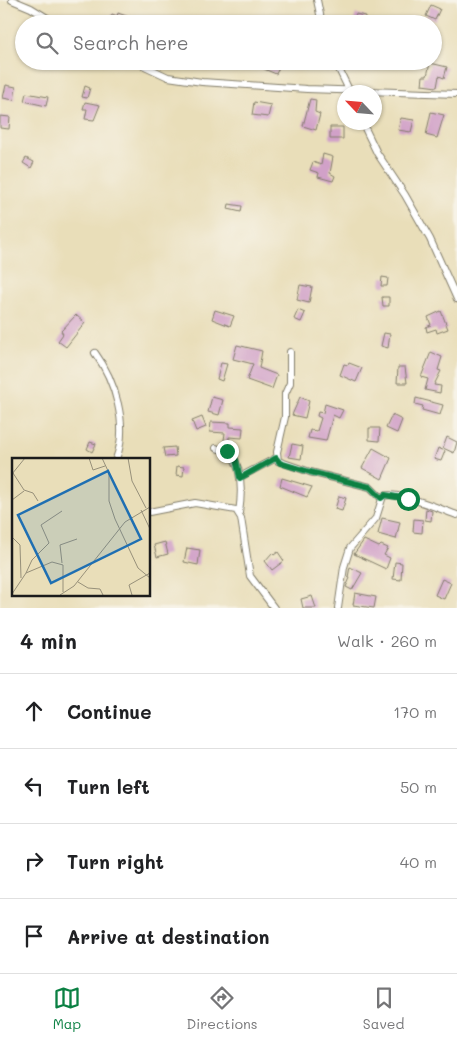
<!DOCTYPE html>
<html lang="en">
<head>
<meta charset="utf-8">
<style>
	:root { --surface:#fff; --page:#f2f2f2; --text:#202124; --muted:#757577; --line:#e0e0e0; --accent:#0b8043 }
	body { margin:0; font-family:Mali,sans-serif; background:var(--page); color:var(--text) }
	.compass { position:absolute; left:337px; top:85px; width:45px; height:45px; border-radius:50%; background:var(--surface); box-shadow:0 1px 4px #0004; rotate:296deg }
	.stop { position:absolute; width:15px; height:15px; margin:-11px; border:4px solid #0b8043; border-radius:50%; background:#fff }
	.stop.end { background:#0b8043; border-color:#fff; box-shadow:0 1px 5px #0008 }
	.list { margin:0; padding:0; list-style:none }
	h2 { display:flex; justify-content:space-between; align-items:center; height:65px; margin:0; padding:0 20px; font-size:21px }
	h2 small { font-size:16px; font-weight:400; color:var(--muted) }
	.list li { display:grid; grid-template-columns:32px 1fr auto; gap:15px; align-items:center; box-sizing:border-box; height:75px; padding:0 20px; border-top:1px solid var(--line) }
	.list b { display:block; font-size:19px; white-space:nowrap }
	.list em { font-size:16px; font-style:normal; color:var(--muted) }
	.icon { flex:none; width:28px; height:28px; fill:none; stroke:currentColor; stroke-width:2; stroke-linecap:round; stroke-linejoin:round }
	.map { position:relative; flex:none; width:457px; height:608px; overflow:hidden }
	.search { position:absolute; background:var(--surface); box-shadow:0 1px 4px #0004; left:15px; right:15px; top:15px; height:55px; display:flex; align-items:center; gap:12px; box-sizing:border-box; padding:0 18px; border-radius:28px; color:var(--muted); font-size:19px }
	.sheet { height:365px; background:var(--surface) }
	nav { display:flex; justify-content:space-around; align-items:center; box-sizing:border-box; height:70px; border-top:1px solid var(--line); background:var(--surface); font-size:14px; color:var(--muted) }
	nav a { display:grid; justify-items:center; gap:2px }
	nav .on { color:var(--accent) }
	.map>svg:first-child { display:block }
	.building { fill:#d1a1c8 }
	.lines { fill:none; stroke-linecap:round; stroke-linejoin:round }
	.street-casing { stroke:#827d6a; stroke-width:8 }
	.street { stroke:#fff; stroke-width:6 }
	.route { stroke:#0b8043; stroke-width:6 }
	.inset-road { fill:none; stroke:#97907a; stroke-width:1 }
	.view { fill:#1f6fb2; fill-opacity:0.15; stroke:#1f6fb2; stroke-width:2.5 }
	.inset-edge { fill:none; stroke:#1c1c1c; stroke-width:2.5 }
</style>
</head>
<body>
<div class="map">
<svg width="457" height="608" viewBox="0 0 457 608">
	<rect width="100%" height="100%" fill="#f7f3e8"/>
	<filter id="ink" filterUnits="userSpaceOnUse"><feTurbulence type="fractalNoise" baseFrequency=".02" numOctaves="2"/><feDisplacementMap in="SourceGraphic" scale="10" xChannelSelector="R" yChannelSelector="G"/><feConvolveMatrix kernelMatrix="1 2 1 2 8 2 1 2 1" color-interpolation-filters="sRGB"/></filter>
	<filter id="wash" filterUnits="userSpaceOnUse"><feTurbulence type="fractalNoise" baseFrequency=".0096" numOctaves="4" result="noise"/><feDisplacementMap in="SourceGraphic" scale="20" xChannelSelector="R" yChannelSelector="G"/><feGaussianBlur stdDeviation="1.12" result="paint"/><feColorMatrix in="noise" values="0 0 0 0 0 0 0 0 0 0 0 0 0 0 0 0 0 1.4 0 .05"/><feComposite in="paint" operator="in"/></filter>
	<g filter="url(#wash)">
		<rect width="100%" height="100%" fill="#e9deb9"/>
		<g id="blocks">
			<path class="building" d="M431 5 440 9 435 20 426 16Z
				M118 13 129 17 126 24H108L112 14 117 16Z
				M356 14 365 16 364 24H353Z
				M267 61H282L276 74 264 69Z
				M430 63 447 67 444 78 439 76 437 87 422 85 423 76H427Z
				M6 85 16 87 14 100 3 98Z
				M85 86 90 88 87 98 82 97Z
				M26 93 48 97 46 106 24 101Z
				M310 99 316 100 315 112 320 114 316 130 303 126Z
				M85 102 100 105 94 120 85 119 87 109H83Z
				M254 102 271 105 268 117 252 115Z
				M431 112 444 115 437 138 426 135Z
				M0 116 10 117 9 129 0 128Z
				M401 118 414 120 411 132 398 130Z
				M330 127H343V139H330Z
				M323 154 333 157 330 173 335 176 333 181 318 177 319 173 310 170 313 162 321 165Z
				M26 158 34 162 31 168 23 163Z
				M229 204 242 206 241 212 228 209Z
				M382 277 388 278 387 286H381Z
				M300 285 312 287 309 303 297 300Z
				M382 297H389V306H383Z
				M215 310 234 316 230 326 212 319Z
				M298 310 305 313 301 322 294 319Z
				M441 311 448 329 437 333 436 329 427 332 426 327 431 325 428 317Z
				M76 315 85 323 66 347 58 341 63 334 61 331Z
				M384 333 390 334 388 348 381 346Z
				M237 345 262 351 259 368 277 375 272 389 247 380 253 364 233 359Z
				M431 352 442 357 438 370 441 371 434 385 441 386 440 393 425 390 428 379 421 377Z
				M221 363 227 364 222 381 217 379Z
				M349 363 362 368 356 382 340 375 344 364 348 365Z
				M398 367H405L407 383H397Z
				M212 397 223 400 219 415 208 412Z
				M300 397 309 401 305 418 292 415Z
				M416 398 443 405 440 415 422 410 423 406 415 404Z
				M325 404 343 410 339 418 333 415 326 441 308 438 310 430 317 431 321 418 317 416 318 412 323 413Z
				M392 415 402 420 397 433 386 428Z
				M202 417 206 427 196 431 192 421Z
				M211 422 230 423V427L243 428 242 438 229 437V441L224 440 225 433 210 432Z
				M369 428H380L379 441 369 440Z
				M447 437 457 442 454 453 443 448Z
				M90 442 96 444 92 452 87 449Z
				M292 444 303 446 301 459 289 457Z
				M175 447 176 456 165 457 163 448Z
				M373 448 391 458 382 479 362 468Z
				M438 448 445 451 441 461 434 459Z
				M177 466 184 467 183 476 176 475Z
				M282 478 312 487 307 497 280 486Z
				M339 496 346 498 342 511 335 509Z
				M426 509 432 511 431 521 425 520Z
				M382 518 400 522 396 539 378 534Z
				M414 519 423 520 422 533 413 532Z
				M364 540 379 547 381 545 388 548 384 555 390 558 386 569 354 554Z
				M165 542 168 554 157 557 154 545Z
				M187 548 200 550 198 565 184 562Z
				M278 552 284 561 272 570 265 561 272 553 274 555Z
				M395 562 402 563 401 580 393 579Z
				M350 567 362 573 352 590 346 587 350 578 348 577Z
				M442 579 451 583 444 599 435 595Z
				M355 593 376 597 374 608 353 605Z
				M312 596 316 608H303L301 599Z"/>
		</g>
	</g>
	<g filter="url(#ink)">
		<use href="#blocks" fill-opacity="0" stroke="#827d6a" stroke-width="1"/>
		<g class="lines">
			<g class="street-casing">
				<path id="street" d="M12 0 31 8 57 24
					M317 0 322 24
					M134 61 168 77 202 82 307 89 457 94
					M335 61 350 92
					M362 122 377 153 405 195 430 239 457 299
					M290 352V383L285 394V417L277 452 278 461 310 472 370 487 381 498
					M95 353C115 380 129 426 116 459
					M216 448 231 453C243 470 242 493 239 513
					M240 477 276 458
					M149 512 195 503 236 510 241 518 250 576 274 608
					M338 608 344 567 350 548 376 518 383 496C399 491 440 509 457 515"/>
			</g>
			<use href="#street" class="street"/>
		</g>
	</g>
	<g class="lines" filter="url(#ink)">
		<path class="route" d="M227 451 236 460 240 478 276 458 280 463 310 472 370 487 381 498 385 495 408 499"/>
	</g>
	<g transform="translate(12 458)">
		<rect width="138" height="138" fill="#e9deb9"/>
		<path class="inset-road" d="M77 0 81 12 93 8M90 0 97 15V43L103 61 126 110 138 120M116 0 120 23 134 50M1 15 12 32 21 35 26 43M0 16 13 0M0 42 12 33M129 52 138 71M0 79 8 87 9 120M50 105 48 87 65 81M14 115 20 102 37 85 29 67 50 53M66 124 76 130 88 131 91 137M0 136 14 115 40 104 51 107V134M48 137 62 128 113 64 138 49M120 137 117 127 138 115"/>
		<path class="view" d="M96 13 129 81 39 125 6 57Z"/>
		<rect width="138" height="138" class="inset-edge"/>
	</g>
</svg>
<svg class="compass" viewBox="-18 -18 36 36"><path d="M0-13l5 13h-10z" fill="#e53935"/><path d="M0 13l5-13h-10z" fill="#757577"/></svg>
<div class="stop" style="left:408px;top:499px"></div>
<div class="stop end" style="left:227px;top:451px"></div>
<div class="search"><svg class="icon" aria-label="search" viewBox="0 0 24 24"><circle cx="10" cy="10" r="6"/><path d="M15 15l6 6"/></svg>Search here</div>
</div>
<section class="sheet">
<h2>4 min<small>Walk · 260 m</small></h2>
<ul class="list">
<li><svg class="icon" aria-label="ahead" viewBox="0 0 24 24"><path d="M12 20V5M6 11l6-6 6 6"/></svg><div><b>Continue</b></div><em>170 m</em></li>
<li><svg class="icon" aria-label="left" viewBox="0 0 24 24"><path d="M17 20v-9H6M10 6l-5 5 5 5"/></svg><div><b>Turn left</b></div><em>50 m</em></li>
<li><svg class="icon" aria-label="right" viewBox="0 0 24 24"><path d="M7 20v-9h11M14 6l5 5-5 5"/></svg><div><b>Turn right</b></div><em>40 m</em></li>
<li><svg class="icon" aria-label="arrive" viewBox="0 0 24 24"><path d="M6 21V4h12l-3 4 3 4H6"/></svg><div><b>Arrive at destination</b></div></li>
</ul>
</section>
<nav>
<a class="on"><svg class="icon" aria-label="map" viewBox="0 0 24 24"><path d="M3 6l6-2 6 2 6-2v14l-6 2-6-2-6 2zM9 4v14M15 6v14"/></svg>Map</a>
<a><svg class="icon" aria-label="directions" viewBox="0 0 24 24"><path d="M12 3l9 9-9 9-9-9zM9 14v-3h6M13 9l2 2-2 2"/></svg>Directions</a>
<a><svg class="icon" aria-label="saved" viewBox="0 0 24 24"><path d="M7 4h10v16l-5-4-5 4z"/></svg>Saved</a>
</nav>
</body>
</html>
